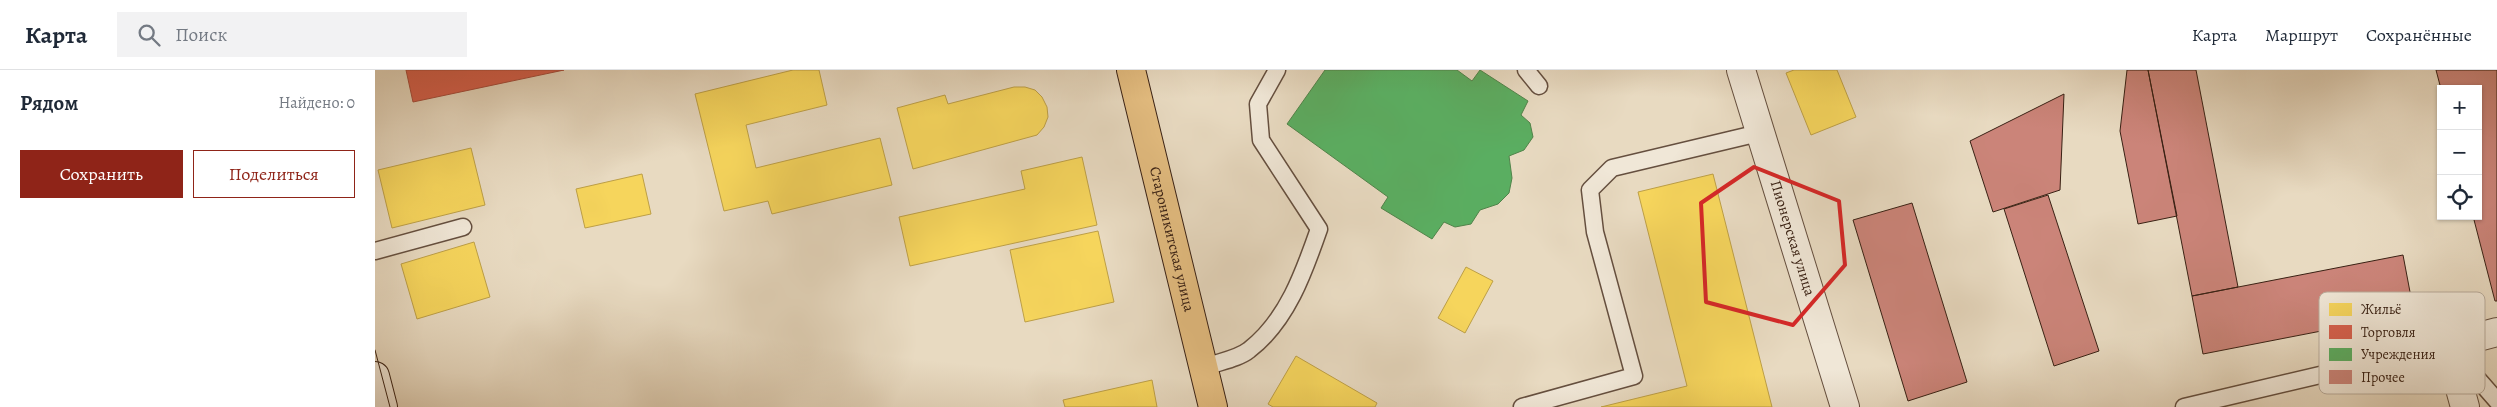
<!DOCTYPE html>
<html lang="ru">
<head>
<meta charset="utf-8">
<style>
	:root { --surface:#fff; --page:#f2f2f3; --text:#1f2937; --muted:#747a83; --line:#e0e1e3; --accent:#8f2418 }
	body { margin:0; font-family:Alegreya,serif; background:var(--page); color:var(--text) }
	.controls { position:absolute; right:15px; top:15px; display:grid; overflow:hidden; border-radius:0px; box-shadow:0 1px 4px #0004 }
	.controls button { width:45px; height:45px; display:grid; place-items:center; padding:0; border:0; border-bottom:1px solid var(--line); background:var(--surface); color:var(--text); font:25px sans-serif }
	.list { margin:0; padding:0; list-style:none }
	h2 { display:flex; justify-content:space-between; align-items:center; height:65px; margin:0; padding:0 20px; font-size:21px }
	h2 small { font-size:16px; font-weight:400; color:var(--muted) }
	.actions { display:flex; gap:10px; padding:15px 20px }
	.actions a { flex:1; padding:11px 0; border:1px solid var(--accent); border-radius:0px; text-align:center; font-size:18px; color:var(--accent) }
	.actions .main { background:var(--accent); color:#fff }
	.icon { flex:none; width:28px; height:28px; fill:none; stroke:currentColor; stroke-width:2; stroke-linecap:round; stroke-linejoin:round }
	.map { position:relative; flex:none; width:2122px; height:337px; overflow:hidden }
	header { display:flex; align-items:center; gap:30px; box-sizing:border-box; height:70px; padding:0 25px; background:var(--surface); border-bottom:1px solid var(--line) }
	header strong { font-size:24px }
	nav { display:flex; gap:28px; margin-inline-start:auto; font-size:18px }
	.search { width:350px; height:45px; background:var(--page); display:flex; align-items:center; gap:12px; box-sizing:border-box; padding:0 18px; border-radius:0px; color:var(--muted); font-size:19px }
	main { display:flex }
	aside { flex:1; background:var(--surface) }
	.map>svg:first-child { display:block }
	.homes { fill:#f6d55c; stroke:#bd9f46 }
	.shops { fill:#d6604d; stroke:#a74d3c }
	.public { fill:#5aae61; stroke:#50844a }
	.building { fill:#cb8479; stroke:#392114 }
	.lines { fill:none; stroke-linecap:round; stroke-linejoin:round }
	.lane-casing { stroke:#654f3f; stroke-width:19 }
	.street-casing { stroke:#654f3f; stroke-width:30 }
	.secondary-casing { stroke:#392114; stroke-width:30 }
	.primary-casing { stroke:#392114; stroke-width:30 }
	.lane { stroke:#f0e7d7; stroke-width:16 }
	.street { stroke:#f0e7d7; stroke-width:28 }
	.secondary { stroke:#f0e7d7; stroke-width:28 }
	.primary { stroke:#e4bd80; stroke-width:28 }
	.tram { stroke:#392114; stroke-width:1 }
	.marked { fill:none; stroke:#d62828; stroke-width:4; stroke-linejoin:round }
	.labels { text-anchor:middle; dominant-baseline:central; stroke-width:5; stroke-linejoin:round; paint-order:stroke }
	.street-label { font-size:15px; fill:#392114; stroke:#f0e7d7 }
	.key { fill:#f0e7d7; stroke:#b9ac9c; stroke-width:1 }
	.key-label { font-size:14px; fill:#392114 }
</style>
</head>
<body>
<header>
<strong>Карта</strong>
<div class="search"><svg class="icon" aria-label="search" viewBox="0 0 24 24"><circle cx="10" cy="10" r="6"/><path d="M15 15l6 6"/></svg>Поиск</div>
<nav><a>Карта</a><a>Маршрут</a><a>Сохранённые</a></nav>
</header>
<main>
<aside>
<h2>Рядом<small>Найдено: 0</small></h2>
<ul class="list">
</ul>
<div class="actions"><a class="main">Сохранить</a><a>Поделиться</a></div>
</aside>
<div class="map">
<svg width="2122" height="337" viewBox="0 0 2122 337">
	<rect width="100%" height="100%" fill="#e8dac1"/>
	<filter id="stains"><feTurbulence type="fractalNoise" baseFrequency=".004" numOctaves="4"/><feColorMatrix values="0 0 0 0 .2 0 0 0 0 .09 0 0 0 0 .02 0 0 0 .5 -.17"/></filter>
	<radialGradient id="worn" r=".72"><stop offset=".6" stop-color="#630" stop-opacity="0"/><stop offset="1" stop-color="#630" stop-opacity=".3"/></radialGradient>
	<path class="homes" d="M418 0H444L452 35 371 55 381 98 505 68 517 115 397 144 393 131 349 141 320 24Z
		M1419 0H1462L1481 47 1436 65 1411 3Z
		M639 17H650L660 20 667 27 672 37 673 47 669 57 662 65 538 99 522 38 570 25 573 34Z
		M96 78 110 135 17 158 3 100Z
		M707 87 722 155 535 196 524 147 650 119 646 101Z
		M267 104 276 144 210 158 201 119Z
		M1338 104 1397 337H1226L1312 316 1263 122Z
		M723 161 739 232 650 252 635 180Z
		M99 172 115 227 42 249 26 194Z
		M1091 197 1118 211 1090 263 1063 248Z
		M921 286 1002 333 1000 337H898L893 334Z
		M777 310 782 337H690L688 330Z"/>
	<path class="shops" d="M31 0H189L38 32Z"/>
	<path class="public" d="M950 0H1082L1097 11 1105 0 1153 31 1146 45 1155 53 1158 67 1149 80 1134 86 1137 108 1134 123 1123 134 1105 140 1096 154 1080 157 1069 152 1057 169 1006 138 1013 127 912 54Z"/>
	<path class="building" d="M1752 0H1773L1802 146 1763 154 1745 61Z
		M1773 0H1821L1863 217 1817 226Z
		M2061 0H2122V231H2120L2098 146H2103V19H2066Z
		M1689 24 1685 120 1618 142 1595 71Z
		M1673 125 1724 281 1679 296 1629 139Z
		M1537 133 1592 312 1533 331 1478 150Z
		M2028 185 2039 243 1828 284 1817 226Z"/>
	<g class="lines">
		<g class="lane-casing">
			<path id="lane" d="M1151 0 1164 16
				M0 181 88 157
				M828 298C842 292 863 289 874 280 912 251 929 202 944 159L886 70 883 34 902 0
				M1147 337 1259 306 1220 162 1215 120 1237 98 1384 63
				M1809 337 2073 275 2122 331"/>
		</g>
		<g class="street-casing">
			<g id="street">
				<path id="s1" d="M1366 0 1470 337"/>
				<path d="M2090 337 2073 275 2122 262"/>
			</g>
		</g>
		<g class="secondary-casing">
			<path id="secondary" d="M0 306 8 337"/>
		</g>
		<g class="primary-casing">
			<g id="primary">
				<path id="s2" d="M756 0 838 337"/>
			</g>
		</g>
		<use href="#lane" class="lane"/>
		<use href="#street" class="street"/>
		<use href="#secondary" class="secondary"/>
		<use href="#primary" class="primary"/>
		<path class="tram" d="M0 280 15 337"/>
	</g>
	<path class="marked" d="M1379 97 1464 131 1470 195 1418 255 1331 232 1326 133Z"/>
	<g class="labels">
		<g class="street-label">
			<text stroke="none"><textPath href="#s2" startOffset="174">Староникитская улица</textPath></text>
			<text stroke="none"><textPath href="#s1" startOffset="176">Пионерская улица</textPath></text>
		</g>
	</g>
	<rect x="1944" y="222" width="166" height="102" rx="8" class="key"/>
	<rect x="1954" y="233" width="23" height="13" fill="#f6d55c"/>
	<rect x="1954" y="255" width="23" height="14" fill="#d6604d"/>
	<rect x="1954" y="278" width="23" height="13" fill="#5aae61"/>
	<rect x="1954" y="300" width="23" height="14" fill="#cb8479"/>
	<g class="key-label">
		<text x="1986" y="244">Жильё</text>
		<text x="1986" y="267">Торговля</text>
		<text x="1986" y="289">Учреждения</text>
		<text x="1986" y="312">Прочее</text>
	</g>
	<rect width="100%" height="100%" filter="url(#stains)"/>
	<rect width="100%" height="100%" fill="url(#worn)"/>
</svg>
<div class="controls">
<button>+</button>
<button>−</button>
<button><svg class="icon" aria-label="locate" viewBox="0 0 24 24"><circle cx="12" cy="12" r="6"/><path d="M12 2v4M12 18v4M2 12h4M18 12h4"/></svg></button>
</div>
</div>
</main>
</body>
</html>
